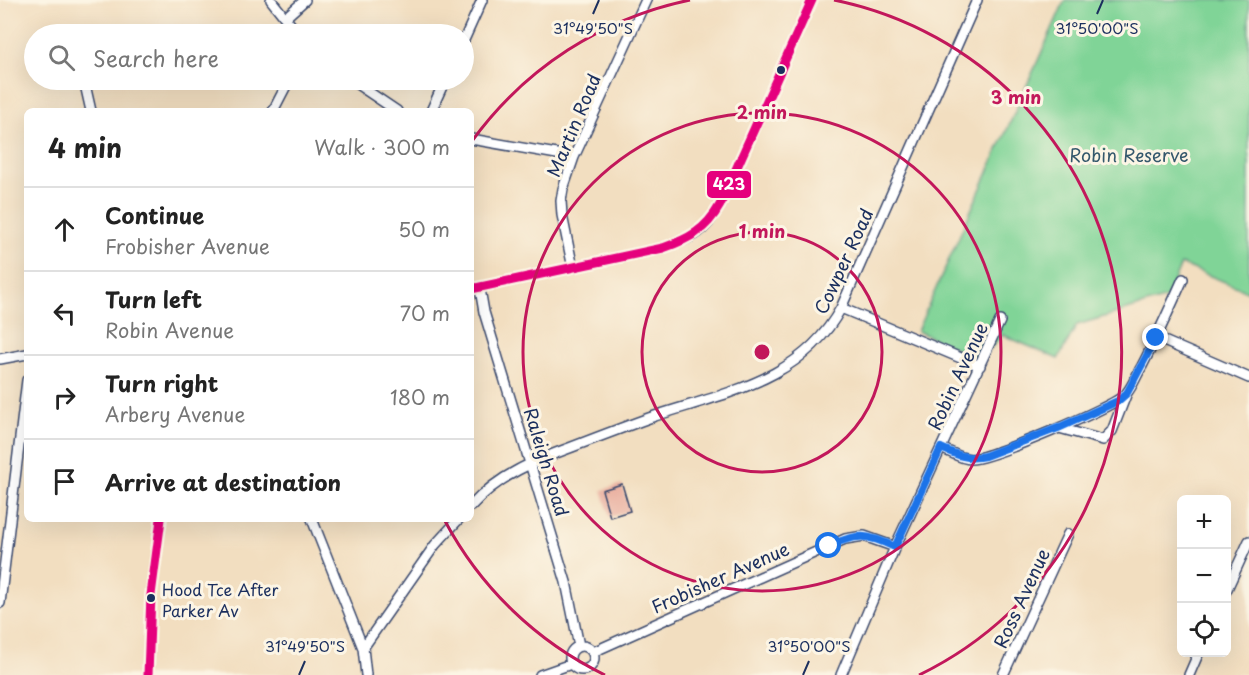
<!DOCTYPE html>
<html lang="en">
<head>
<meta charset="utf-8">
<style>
	:root { --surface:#fff; --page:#f6f6f6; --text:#222; --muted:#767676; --line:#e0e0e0 }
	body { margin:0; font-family:"Playpen Sans",sans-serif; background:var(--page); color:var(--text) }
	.controls { position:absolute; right:18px; bottom:18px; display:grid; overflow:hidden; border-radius:9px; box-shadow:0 6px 24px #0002 }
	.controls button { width:54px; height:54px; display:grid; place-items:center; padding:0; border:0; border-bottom:2px solid var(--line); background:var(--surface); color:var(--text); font:30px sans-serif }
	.stop { position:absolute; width:18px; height:18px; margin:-14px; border:4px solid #1a73e8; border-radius:50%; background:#fff }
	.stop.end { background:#1a73e8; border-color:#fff; box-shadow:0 2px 6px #0008 }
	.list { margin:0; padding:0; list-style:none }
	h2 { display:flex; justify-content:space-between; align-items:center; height:78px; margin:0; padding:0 24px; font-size:26px }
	h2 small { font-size:20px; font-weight:400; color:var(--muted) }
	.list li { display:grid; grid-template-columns:39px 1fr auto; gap:18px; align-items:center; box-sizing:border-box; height:84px; padding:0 24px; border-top:2px solid var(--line) }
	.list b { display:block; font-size:22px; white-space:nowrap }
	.list p { margin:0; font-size:20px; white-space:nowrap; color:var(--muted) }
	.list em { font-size:20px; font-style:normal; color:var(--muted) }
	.icon { flex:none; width:33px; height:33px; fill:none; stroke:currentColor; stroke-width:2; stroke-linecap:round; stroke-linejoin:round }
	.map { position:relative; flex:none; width:1249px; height:675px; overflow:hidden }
	.search { position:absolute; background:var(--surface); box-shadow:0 6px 24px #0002; left:24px; top:24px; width:450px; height:66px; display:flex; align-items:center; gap:15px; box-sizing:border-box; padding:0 21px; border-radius:33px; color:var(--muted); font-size:22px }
	.panel { position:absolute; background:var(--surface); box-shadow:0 6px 24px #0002; left:24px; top:108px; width:450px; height:414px; border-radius:9px }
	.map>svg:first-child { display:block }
	.green { fill:#80d497; stroke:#4e827a; stroke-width:1.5 }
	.building { fill:#e8ab9b }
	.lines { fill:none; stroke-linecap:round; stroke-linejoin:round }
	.minor-casing { stroke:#3b496d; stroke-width:12 }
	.minor { stroke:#fff; stroke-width:9 }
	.bus-1-casing { stroke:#fcf5e5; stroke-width:14 }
	.bus-1 { stroke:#e5007d; stroke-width:9 }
	.route { stroke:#1a73e8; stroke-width:8 }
	.ticks { fill:none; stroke:#1b2f5e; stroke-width:2 }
	.ring { fill:none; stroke:#c2185b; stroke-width:3 }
	.bus-dot { fill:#1b2f5e; stroke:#fcf5e5; stroke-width:2 }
	.labels { text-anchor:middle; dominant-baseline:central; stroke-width:6; stroke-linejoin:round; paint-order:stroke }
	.bus-label { font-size:16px; fill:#1b2f5e; stroke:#fcf5e5; text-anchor:start }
	.street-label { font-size:18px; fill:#1b2f5e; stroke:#fcf5e5 }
	.park-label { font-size:18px; fill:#34586c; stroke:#fcf5e5 }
	.ticks-label { font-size:15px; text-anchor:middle; fill:#1b2f5e; stroke:#fcf5e5; stroke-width:6; stroke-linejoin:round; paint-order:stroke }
	.centre { fill:#c2185b; stroke:#fcf5e5; stroke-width:3 }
	.ring-label { font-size:18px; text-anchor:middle; font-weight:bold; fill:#c2185b; stroke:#fcf5e5; stroke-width:6; stroke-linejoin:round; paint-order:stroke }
	.line-badge { stroke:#fcf5e5; stroke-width:2 }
	.badge-label { font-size:16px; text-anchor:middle; font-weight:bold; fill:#fff }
</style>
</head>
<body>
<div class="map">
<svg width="1249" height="675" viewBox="0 0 1249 675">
	<rect width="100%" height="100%" fill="#fcf5e5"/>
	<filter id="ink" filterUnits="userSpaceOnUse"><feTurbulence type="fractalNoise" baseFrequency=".0167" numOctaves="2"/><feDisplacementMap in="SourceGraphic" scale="12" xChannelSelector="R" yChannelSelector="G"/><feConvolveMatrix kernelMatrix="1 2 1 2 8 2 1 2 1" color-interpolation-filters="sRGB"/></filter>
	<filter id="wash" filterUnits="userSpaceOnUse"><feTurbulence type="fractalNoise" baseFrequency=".008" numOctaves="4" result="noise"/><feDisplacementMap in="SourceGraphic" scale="24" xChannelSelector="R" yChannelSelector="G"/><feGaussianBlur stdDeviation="1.35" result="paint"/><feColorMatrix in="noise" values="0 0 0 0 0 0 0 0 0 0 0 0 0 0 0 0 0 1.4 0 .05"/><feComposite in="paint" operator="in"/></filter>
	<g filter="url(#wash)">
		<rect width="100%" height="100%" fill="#f2dec0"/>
		<path class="green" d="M1065 0H1249V292L1181 264 1167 298 1077 325 1058 359 1003 335 980 359 917 331Z"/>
		<g id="blocks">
			<path class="building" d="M622 484 630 511 610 517 602 490Z"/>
		</g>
	</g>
	<g filter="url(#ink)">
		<use href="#blocks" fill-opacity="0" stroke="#3b496d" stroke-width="1.5"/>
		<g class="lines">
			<g class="minor-casing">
				<path id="minor" d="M271 0 298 34
					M286 17 305 0
					M464 40 482 0
					M84 80 91 111
					M351 80 397 111
					M273 111 289 80
					M431 111 445 80
					M471 139 574 157
					M573 268 562 215 561 201 563 189 574 157 646 0
					M471 289 663 248C692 238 706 233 720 205L812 0
					M480 289 484 312 566 582 579 646
					M841 308 980 366
					M1157 338 1249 378
					M0 359 27 354
					M1059 428 1103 440 1112 431 1126 395
					M941 448C951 452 961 459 971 459 990 459 1114 407 1126 394 1133 386 1137 374 1142 366 1157 337 1170 308 1183 279
					M471 506C499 475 534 461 572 447 598 437 624 427 649 418 723 393 801 382 841 308L977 0
					M312 519 363 648 366 675
					M1226 591 1249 541
					M0 603 27 380
					M570 658a12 12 0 1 1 24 0a12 12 0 1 1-24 0Z
					M363 648 435 545 459 519
					M593 652 845 539 864 536 895 547
					M148 675 151 595 161 519
					M540 675 571 664
					M841 675 895 547 1000 321
					M1003 675 1068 534
					M1189 675 1199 652"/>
			</g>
			<use href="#minor" class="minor"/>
			<g class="bus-1-casing">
				<path id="bus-1" d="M471 289 663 248C689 239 706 230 720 205L812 0
					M148 675 151 595 161 519"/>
			</g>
			<use href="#bus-1" class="bus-1"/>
		</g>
	</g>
	<g class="lines" filter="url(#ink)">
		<path class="route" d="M829 546C857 533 867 534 895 547L941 448C957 455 968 460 985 456L1058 428 1118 401 1127 393 1156 338"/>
	</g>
	<path class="ticks" d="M593 14 599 0M1097 14 1103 0M299 675 305 661M803 675 809 661"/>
	<g class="ring">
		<circle cx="762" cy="352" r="120"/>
		<circle cx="762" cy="352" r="239"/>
		<path d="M605 675A359 359 0 0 1 445 521M472 141A359 359 0 0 1 690 0M834 0A359 359 0 0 1 919 675"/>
	</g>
	<g class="bus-dot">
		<circle cx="781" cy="70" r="5"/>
		<circle cx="151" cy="598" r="5"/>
	</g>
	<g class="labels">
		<g class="bus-label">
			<text x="162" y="589">Hood Tce After<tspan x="162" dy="21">Parker Av</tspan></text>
		</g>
		<g class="street-label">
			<text transform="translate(573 125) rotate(-67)">Martin Road</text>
			<text transform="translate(843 261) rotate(-65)">Cowper Road</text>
			<text transform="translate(957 376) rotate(-65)">Robin Avenue</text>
			<text transform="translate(547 462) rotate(73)">Raleigh Road</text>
			<text transform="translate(720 577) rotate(-24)">Frobisher Avenue</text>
			<text transform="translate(1021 598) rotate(-65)">Ross Avenue</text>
		</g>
		<g class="park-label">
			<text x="1129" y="154">Robin Reserve</text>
		</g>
	</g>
	<g class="ticks-label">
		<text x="593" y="34">31°49'50"S</text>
		<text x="1097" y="34">31°50'00"S</text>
		<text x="305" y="652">31°49'50"S</text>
		<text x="809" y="652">31°50'00"S</text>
	</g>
	<circle cx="762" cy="352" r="9" class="centre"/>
	<g class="ring-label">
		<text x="1016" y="104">3 min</text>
		<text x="762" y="119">2 min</text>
		<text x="762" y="238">1 min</text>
	</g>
	<rect class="line-badge" x="706" y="170" width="46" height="29" rx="6" fill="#e5007d"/>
	<g class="badge-label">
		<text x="729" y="190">423</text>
	</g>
</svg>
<div class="controls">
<button>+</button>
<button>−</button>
<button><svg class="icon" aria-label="locate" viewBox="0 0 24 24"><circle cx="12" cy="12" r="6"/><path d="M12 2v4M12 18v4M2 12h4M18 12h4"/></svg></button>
</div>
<div class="stop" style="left:829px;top:546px"></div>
<div class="stop end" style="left:1156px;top:338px"></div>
<div class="search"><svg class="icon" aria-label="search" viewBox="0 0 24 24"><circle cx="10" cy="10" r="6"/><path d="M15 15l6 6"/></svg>Search here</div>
<section class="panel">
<h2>4 min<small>Walk · 300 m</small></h2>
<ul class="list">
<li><svg class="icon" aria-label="ahead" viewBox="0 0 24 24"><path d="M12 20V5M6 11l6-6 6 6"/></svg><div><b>Continue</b><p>Frobisher Avenue</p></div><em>50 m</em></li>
<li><svg class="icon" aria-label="left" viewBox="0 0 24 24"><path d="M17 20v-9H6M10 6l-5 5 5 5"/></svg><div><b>Turn left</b><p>Robin Avenue</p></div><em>70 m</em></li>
<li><svg class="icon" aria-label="right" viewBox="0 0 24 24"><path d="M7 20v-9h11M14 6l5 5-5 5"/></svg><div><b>Turn right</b><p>Arbery Avenue</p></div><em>180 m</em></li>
<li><svg class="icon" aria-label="arrive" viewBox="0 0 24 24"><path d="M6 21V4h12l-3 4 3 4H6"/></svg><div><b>Arrive at destination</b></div></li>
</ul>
</section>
</div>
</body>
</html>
